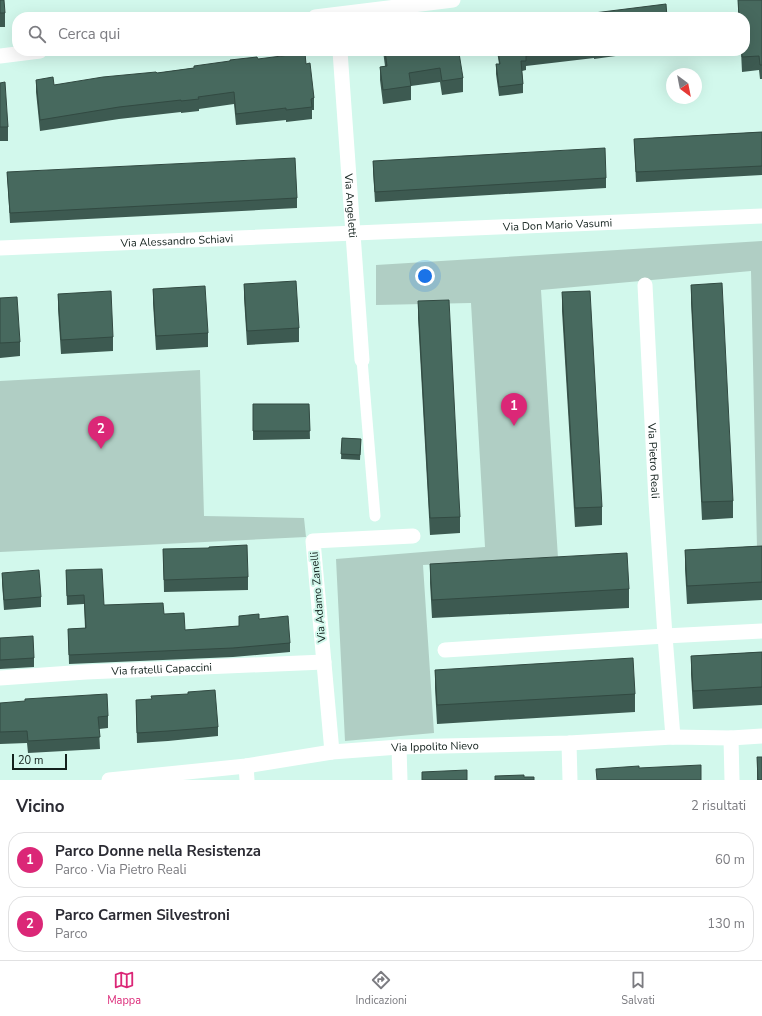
<!DOCTYPE html>
<html lang="it">
<head>
<meta charset="utf-8">
<style>
	:root { --surface:#fff; --page:#f2f2f3; --text:#2b2b33; --muted:#7c7c81; --line:#e1e1e2; --accent:#db2777 }
	body { margin:0; font-family:"Nunito Sans",sans-serif; background:var(--page); color:var(--text) }
	.compass { position:absolute; left:666px; top:68px; width:36px; height:36px; border-radius:50%; background:var(--surface); box-shadow:0 4px 16px #0002; rotate:148deg }
	.scale { position:absolute; left:12px; bottom:10px; width:55px; box-sizing:border-box; padding-left:4px; border:2px solid #13211d; border-top:0; font-size:11px; line-height:14px; white-space:nowrap; color:#13211d; -webkit-text-stroke:3px #d2f8ec; paint-order:stroke }
	.you { position:absolute; left:425px; top:276px; width:14px; height:14px; margin:-10px; border:3px solid #fff; border-radius:50%; background:#1a73e8; box-shadow:0 0 0 6px #1a73e833 }
	.badge { display:grid; place-items:center; width:26px; height:26px; border-radius:50%; background:var(--accent); color:#fff; font-size:13px; font-weight:700 }
	.pin { position:absolute; translate:-50% -33px; filter:drop-shadow(0 1px 2px #0008) }
	.pin::after { content:''; position:absolute; top:21px; width:14px; height:12px; background:inherit; clip-path:polygon(0 0,100% 0,50% 100%) }
	.list { margin:0; padding:0; list-style:none }
	h2 { display:flex; justify-content:space-between; align-items:center; height:52px; margin:0; padding:0 16px; font-size:17px }
	h2 small { font-size:13px; font-weight:400; color:var(--muted) }
	.list li { display:grid; grid-template-columns:26px 1fr auto; gap:12px; align-items:center; box-sizing:border-box; height:56px; margin:0 8px 8px; padding:0 8px; border:1px solid var(--line); border-radius:16px }
	.list b { display:block; font-size:15px; white-space:nowrap }
	.list p { margin:0; font-size:13px; white-space:nowrap; color:var(--muted) }
	.list em { font-size:13px; font-style:normal; color:var(--muted) }
	.icon { flex:none; width:22px; height:22px; fill:none; stroke:currentColor; stroke-width:2; stroke-linecap:round; stroke-linejoin:round }
	.map { position:relative; flex:none; width:762px; height:780px; overflow:hidden }
	.search { position:absolute; background:var(--surface); box-shadow:0 4px 16px #0002; left:12px; right:12px; top:12px; height:44px; display:flex; align-items:center; gap:10px; box-sizing:border-box; padding:0 14px; border-radius:16px; color:var(--muted); font-size:15px }
	.sheet { height:180px; background:var(--surface) }
	nav { display:flex; justify-content:space-around; align-items:center; box-sizing:border-box; height:56px; border-top:1px solid var(--line); background:var(--surface); font-size:11px; color:var(--muted) }
	nav a { display:grid; justify-items:center; gap:2px }
	nav .on { color:var(--accent) }
	.map>svg:first-child { display:block }
	.green { fill:#b0cec4 }
	.lines { fill:none; stroke-linecap:round; stroke-linejoin:round }
	.pedestrian { stroke:#fff; stroke-width:11 }
	.minor { stroke:#fff; stroke-width:15 }
	.wall { fill:#3d5a51 }
	.building { fill:#47695e; stroke:#324a42 }
	.labels { text-anchor:middle; dominant-baseline:central; stroke-width:4; stroke-linejoin:round; paint-order:stroke }
	.street-label { font-size:11px; fill:#13211d; stroke:#d2f8ec }
</style>
</head>
<body>
<div class="map">
<svg width="762" height="780" viewBox="0 0 762 780">
	<rect width="100%" height="100%" fill="#d2f8ec"/>
	<path class="green" d="M762 241V547L757 548 751 271 541 290 558 558 423 565 434 733 345 741 336 559 485 547 471 303 376 305V265Z
		M200 370 204 516 304 518 306 537 0 552V381Z"/>
	<g class="lines">
		<path class="pedestrian" d="M362 360 375 516"/>
		<g class="minor">
			<path d="M315 17 453 0"/>
			<path id="s1" d="M340 51 362 360"/>
			<path d="M0 56 40 51"/>
			<path id="s2" d="M0 248 762 216"/>
			<path id="s3" d="M645 285 656 501 665 636 673 737"/>
			<path d="M445 650 665 636 762 631"/>
			<path id="s4" d="M0 678 86 672 324 662"/>
			<path d="M731 738 732 780"/>
			<path d="M569 743 570 780"/>
			<path d="M399 747 400 780"/>
			<path d="M332 752 313 541 413 536"/>
			<path d="M246 766 247 780"/>
			<path id="s5" d="M109 780 246 766 332 752 399 747 569 743 673 737 731 738 762 736"/>
		</g>
	</g>
	<path class="wall" d="M0 0 5 13V27H0Z
		M738 0H762V79H760L759 70 742 72 741 51H745V17H738Z
		M383 51H454L463 78V92L442 95 440 82 411 86V100L383 104 380 80V67L385 66Z
		M497 51H641L623 53V55L594 59V58L526 66V70L522 71 523 84V93L499 96 496 74V64H499Z
		M258 59 306 64 314 98V110H312V119L286 122V120L236 125 234 104 199 109V111L181 113V112L119 119 40 131 36 92V80L54 85 157 73Z
		M0 83 8 127V141H0Z
		M762 132V175L636 182 634 139Z
		M373 161 606 178V188L375 202 373 171Z
		M7 172 297 198V208L10 223Z
		M244 284 299 328V342L247 345 244 298Z
		M691 285 733 501V518L702 520 691 303Z
		M153 289 208 333V347L156 350 153 303Z
		M562 292 602 507V525L575 527 562 311Z
		M58 294 113 337V351L61 354 58 309Z
		M0 298 20 342V356L0 358Z
		M418 301 460 517V533L430 535 418 318Z
		M253 404H309L310 439 253 440Z
		M342 438 361 439 360 460 341 459Z
		M762 546V600L687 604 685 569V550Z
		M163 549 248 577V590L164 592Z
		M430 564 629 589V608L432 618 430 583Z
		M66 570 104 605 164 614 185 630 239 626V616L259 619 290 643V652L233 657 69 664 68 629 85 628 84 604 67 605Z
		M2 573 41 597V607L4 610 2 583Z
		M0 638 34 658V667L0 669Z
		M762 652V705L693 709 691 674V656Z
		M435 670 635 694V712L437 724 435 688Z
		M136 700 218 727V736L168 741 137 743Z
		M0 703 108 716V728L99 729 100 749 28 753 27 743 0 744Z
		M757 757 762 780H757Z"/>
	<path class="building" d="M0 0H4L5 13H0Z
		M738 0H762V65H760L759 56 742 57V51H745V17H739Z
		M666 4 667 17H562Z
		M385 51H454V54L459 53 463 78 442 81 440 68 409 73 411 86 383 90 380 67 387 66Z
		M498 51H568L526 56V61H521L523 84 499 87 496 64H500Z
		M305 53 306 64 310 63 314 98 311 99 312 107 286 110V108L236 114 234 92 198 97 199 99 181 101V100L119 107 40 120 36 80 53 77 54 85 103 77 156 72 157 73 194 68V66L230 61V60L257 57 258 59Z
		M5 82 8 127H0V83Z
		M762 132V166L636 172 634 139Z
		M605 148 606 178 375 192 373 161Z
		M295 158 297 198 10 213 7 172Z
		M296 281 299 328 247 331 244 284Z
		M722 283 733 501 702 502 691 285Z
		M205 286 208 333 156 336 153 289Z
		M111 291 113 337 61 340 58 294Z
		M590 291 602 507 575 508 562 292Z
		M17 297 20 342 0 343V298Z
		M449 300 460 517 430 518 418 301Z
		M253 404H309L310 431H253Z
		M342 438 361 439 360 455 341 454Z
		M247 545 248 577 164 580 163 549 209 548V547Z
		M762 546V582L687 586 685 550Z
		M627 553 629 589 432 600 430 564Z
		M102 569 104 605 163 603 164 614 184 613 185 630 239 626V616L259 614V619L288 616 290 643 233 648 69 655 68 629 86 628 84 595 67 596 66 570Z
		M39 570 41 597 4 600 2 573Z
		M33 636 34 658 0 660V638Z
		M762 652V687L693 691 691 656Z
		M633 658 635 694 437 705 435 670Z
		M215 690 218 727 168 731 137 733 136 700 152 699 151 696 188 694V692Z
		M107 694 108 716 98 717 100 737 28 741 27 731 0 732V703L25 701V699Z
		M757 757H762V780H758Z
		M701 765V780H597L596 769 639 766V768Z
		M467 770V780H422V772Z
		M524 775V777H534V780H495V776Z"/>
	<g class="labels">
		<g class="street-label">
			<text stroke="none"><textPath href="#s1" startOffset="155">Via Angeletti</textPath></text>
			<text stroke="none"><textPath href="#s2" startOffset="558">Via Don Mario Vasumi</textPath></text>
			<text stroke="none"><textPath href="#s2" startOffset="177">Via Alessandro Schiavi</textPath></text>
			<text stroke="none"><textPath href="#s3" startOffset="176">Via Pietro Reali</textPath></text>
			<text transform="translate(318 597) rotate(-95)">Via Adamo Zanelli</text>
			<text stroke="none"><textPath href="#s4" startOffset="162">Via fratelli Capaccini</textPath></text>
			<text stroke="none"><textPath href="#s5" startOffset="328">Via Ippolito Nievo</textPath></text>
		</g>
	</g>
</svg>
<svg class="compass" viewBox="-18 -18 36 36"><path d="M0-13l5 13h-10z" fill="#e53935"/><path d="M0 13l5-13h-10z" fill="#7c7c81"/></svg>
<div class="scale">20 m</div>
<div class="you"></div>
<div class="pin badge" style="left:514px;top:426px">1</div>
<div class="pin badge" style="left:101px;top:449px">2</div>
<div class="search"><svg class="icon" aria-label="search" viewBox="0 0 24 24"><circle cx="10" cy="10" r="6"/><path d="M15 15l6 6"/></svg>Cerca qui</div>
</div>
<section class="sheet">
<h2>Vicino<small>2 risultati</small></h2>
<ul class="list">
<li><span class="badge">1</span><div><b>Parco Donne nella Resistenza</b><p>Parco · Via Pietro Reali</p></div><em>60 m</em></li>
<li><span class="badge">2</span><div><b>Parco Carmen Silvestroni</b><p>Parco</p></div><em>130 m</em></li>
</ul>
</section>
<nav>
<a class="on"><svg class="icon" aria-label="map" viewBox="0 0 24 24"><path d="M3 6l6-2 6 2 6-2v14l-6 2-6-2-6 2zM9 4v14M15 6v14"/></svg>Mappa</a>
<a><svg class="icon" aria-label="directions" viewBox="0 0 24 24"><path d="M12 3l9 9-9 9-9-9zM9 14v-3h6M13 9l2 2-2 2"/></svg>Indicazioni</a>
<a><svg class="icon" aria-label="saved" viewBox="0 0 24 24"><path d="M7 4h10v16l-5-4-5 4z"/></svg>Salvati</a>
</nav>
</body>
</html>
